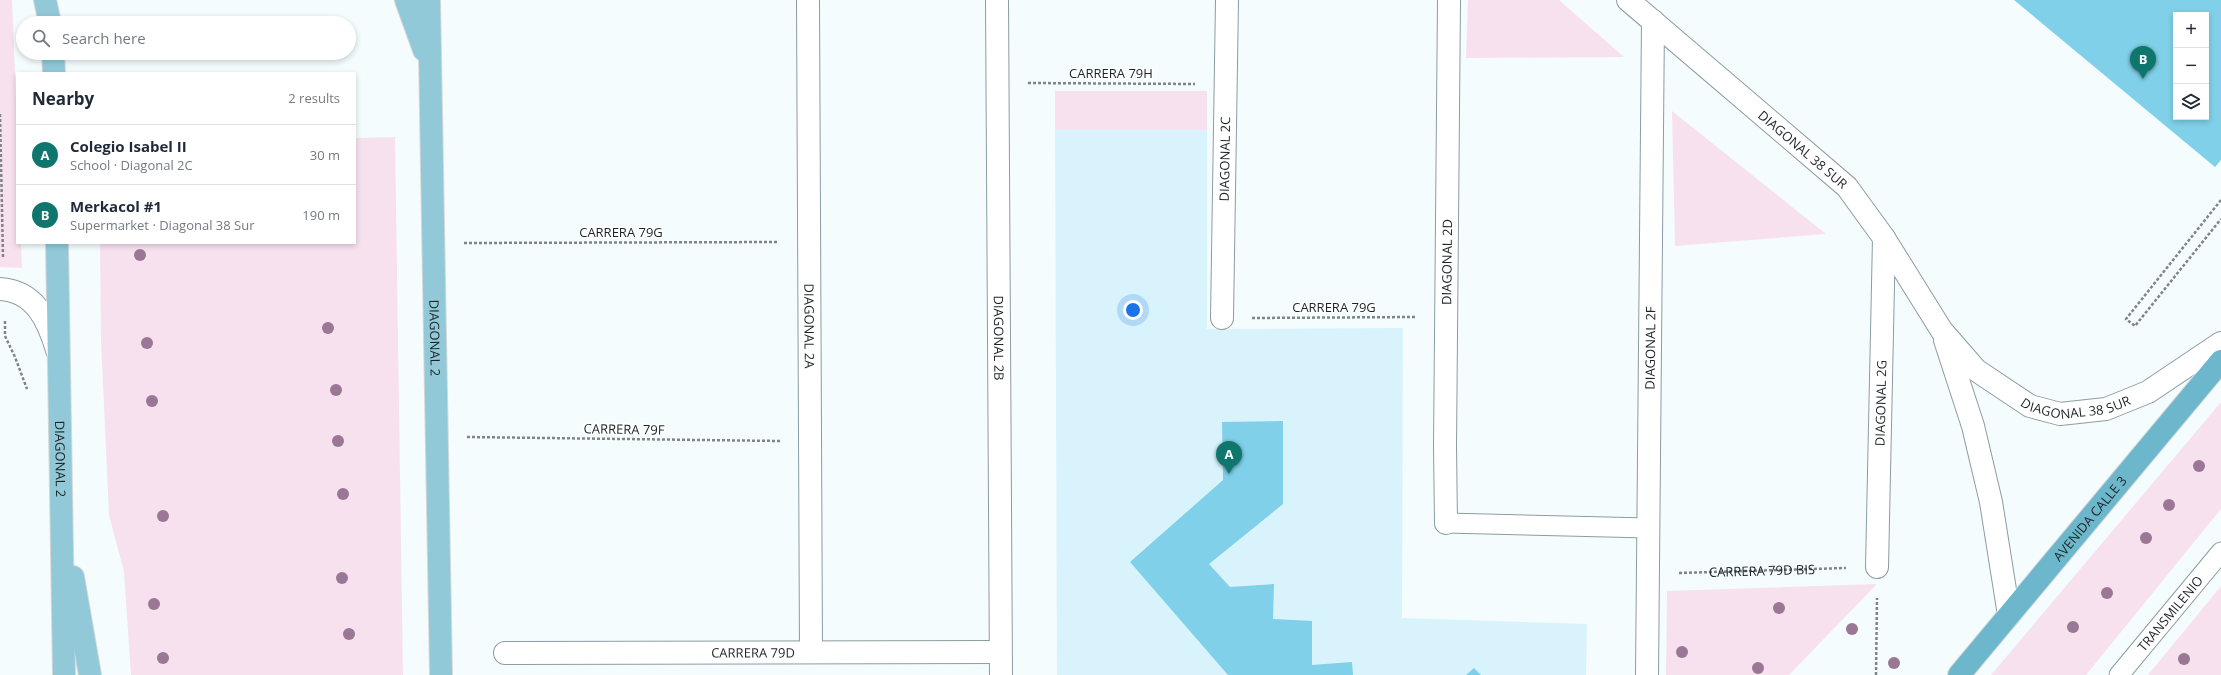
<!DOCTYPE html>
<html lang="en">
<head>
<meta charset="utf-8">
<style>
	:root { --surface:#fff; --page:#f2f2f3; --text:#1f2937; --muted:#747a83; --line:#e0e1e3; --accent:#0f766e }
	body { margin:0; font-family:"Open Sans",sans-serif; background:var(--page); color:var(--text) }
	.controls { position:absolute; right:12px; top:12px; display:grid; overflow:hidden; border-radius:0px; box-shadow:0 2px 6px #0003 }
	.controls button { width:36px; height:36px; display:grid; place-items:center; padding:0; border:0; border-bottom:1px solid var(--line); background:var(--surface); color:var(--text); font:20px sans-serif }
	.you { position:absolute; left:1133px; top:310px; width:14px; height:14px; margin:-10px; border:3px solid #fff; border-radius:50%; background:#1a73e8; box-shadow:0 0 0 6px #1a73e833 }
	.badge { display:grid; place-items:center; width:26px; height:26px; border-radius:50%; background:var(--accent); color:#fff; font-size:13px; font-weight:700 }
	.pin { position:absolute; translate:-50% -33px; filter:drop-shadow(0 1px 2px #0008) }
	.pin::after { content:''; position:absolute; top:21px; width:14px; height:12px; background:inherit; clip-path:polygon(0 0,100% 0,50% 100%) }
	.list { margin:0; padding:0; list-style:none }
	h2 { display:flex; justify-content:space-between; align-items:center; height:52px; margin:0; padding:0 16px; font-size:17px }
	h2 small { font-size:13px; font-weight:400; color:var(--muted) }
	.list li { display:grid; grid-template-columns:26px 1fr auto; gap:12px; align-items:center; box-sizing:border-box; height:60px; padding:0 16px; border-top:1px solid var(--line) }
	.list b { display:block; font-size:15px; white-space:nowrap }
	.list p { margin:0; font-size:13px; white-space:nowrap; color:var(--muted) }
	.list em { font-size:13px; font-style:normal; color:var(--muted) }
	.icon { flex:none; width:22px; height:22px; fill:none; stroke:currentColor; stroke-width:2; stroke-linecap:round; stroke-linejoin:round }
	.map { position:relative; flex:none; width:2221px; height:675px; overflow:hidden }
	.search { position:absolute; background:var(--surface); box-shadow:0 2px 6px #0003; left:16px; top:16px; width:340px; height:44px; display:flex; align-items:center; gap:10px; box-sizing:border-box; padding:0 14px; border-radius:22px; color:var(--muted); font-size:15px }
	.panel { position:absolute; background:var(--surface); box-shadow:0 2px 6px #0003; left:16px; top:72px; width:340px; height:172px; border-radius:0px }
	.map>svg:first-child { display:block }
	.built { fill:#d8f3fb }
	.green { fill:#f8e1ef }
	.building { fill:#7fd0e8; fill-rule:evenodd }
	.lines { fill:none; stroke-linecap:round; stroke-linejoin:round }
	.service-casing { stroke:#8c9ca1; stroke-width:21 }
	.minor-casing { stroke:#8c9ca1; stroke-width:24 }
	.secondary-casing { stroke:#8c9ca1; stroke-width:24 }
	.primary-casing { stroke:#d6d8d8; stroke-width:24 }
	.trunk-casing { stroke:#d6d8d8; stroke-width:24 }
	.path { stroke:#7f8587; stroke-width:2.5; stroke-dasharray:3 2; stroke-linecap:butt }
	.service { stroke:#fff; stroke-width:19 }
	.minor { stroke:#fff; stroke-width:22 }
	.secondary { stroke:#fff; stroke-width:22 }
	.primary { stroke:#91c9d9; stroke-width:22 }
	.trunk { stroke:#6cb7cc; stroke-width:22 }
	.tree { fill:#9a7794 }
	.labels { text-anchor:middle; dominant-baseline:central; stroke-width:3; stroke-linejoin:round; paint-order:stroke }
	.street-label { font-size:13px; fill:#1e2426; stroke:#fff }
</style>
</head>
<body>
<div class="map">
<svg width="2221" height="675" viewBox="0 0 2221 675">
	<rect width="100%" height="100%" fill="#f5fcfe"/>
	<path class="built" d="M1055 130H1207V329L1403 328 1402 618 1587 624 1586 675H1057Z"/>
	<path class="green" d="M0 0H12L17 123V243H21L22 268 0 267Z
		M1468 0H1559L1624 57 1466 58Z
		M1055 91H1207V130H1055Z
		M1672 111 1826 234 1675 246Z
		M395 137 403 675H131L124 572 109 515 101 340 100 243H355V138Z
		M2221 402V509L2086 675H1991Z
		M1877 584 1789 675H1666L1667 591Z
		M2221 586V675H2148Z"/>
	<path class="building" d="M2014 0H2221V160L2215 167ZM2176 15H2206V117H2176Z
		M1283 421V504L1209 564 1230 587 1274 584 1273 619 1312 621V665L1352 662 1353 675H1228L1130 562 1223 480 1222 422Z
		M1474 668 1481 675H1466Z"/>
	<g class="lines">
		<g class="service-casing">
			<g id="service">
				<path d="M1446 523 1648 528"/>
				<path id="s2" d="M2119 675 2221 552"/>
			</g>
		</g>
		<g class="minor-casing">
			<g id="minor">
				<path id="s3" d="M808 0 811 652"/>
				<path id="s4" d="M997 0 1001 675"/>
				<path id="s5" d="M1628 0 1847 187 1884 238 1942 331 1976 370 2030 406 2060 414 2106 409 2148 392 2221 343"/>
				<path id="s6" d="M1222 318 1227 0"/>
				<path d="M1945 340 1973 426 1991 502 2009 615"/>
				<path id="s7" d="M1446 523 1445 447 1449 0"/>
				<path id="s8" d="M1877 567 1884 238"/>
				<path id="s9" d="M505 653 1000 652"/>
				<path id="s10" d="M1647 675 1653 21"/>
			</g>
		</g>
		<g class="secondary-casing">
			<path id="secondary" d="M0 289C35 291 48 320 57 350"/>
		</g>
		<g class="primary-casing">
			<g id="primary">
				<path d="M45 0 50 23"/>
				<path d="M406 0 424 50"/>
				<path id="s11" d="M429 0 441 675"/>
				<path d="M53 53 54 73"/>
				<path id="s12" d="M57 243 64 675"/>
				<path d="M73 577 90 675"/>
			</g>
		</g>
		<g class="trunk-casing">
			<g id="trunk">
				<path id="s13" d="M1959 675 2221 361"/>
			</g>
		</g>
		<g class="path">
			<path d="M1028 83 1195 84"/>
			<path d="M0 114 3 258"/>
			<path d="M2221 200 2126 319 2135 326 2221 219"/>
			<path d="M464 243 779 242"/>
			<path d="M1252 318 1415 317"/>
			<path d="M5 321V336L15 357 27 389"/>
			<path d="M467 437 780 441"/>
			<path id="s1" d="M1679 573 1846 568"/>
			<path d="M1876 675 1877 598"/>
		</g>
		<use href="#service" class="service"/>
		<use href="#minor" class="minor"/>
		<use href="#secondary" class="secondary"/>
		<use href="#primary" class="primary"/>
		<use href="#trunk" class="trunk"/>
	</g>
	<g class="tree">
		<circle cx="140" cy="255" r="6"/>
		<circle cx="328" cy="328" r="6"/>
		<circle cx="147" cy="343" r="6"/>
		<circle cx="336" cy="390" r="6"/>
		<circle cx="152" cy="401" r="6"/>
		<circle cx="338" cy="441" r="6"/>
		<circle cx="2199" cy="466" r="6"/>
		<circle cx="343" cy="494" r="6"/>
		<circle cx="2169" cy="505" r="6"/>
		<circle cx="163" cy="516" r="6"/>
		<circle cx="2146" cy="538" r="6"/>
		<circle cx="342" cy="578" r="6"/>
		<circle cx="2107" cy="593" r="6"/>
		<circle cx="154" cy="604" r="6"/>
		<circle cx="1779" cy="608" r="6"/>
		<circle cx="2073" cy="627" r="6"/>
		<circle cx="1852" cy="629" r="6"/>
		<circle cx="349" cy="634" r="6"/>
		<circle cx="1682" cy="652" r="6"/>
		<circle cx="163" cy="658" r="6"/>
		<circle cx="2184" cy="659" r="6"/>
		<circle cx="1894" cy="663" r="6"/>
		<circle cx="1758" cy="668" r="6"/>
	</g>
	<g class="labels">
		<g class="street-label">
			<text x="1111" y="73">CARRERA 79H</text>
			<text stroke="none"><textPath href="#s5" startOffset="230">DIAGONAL 38 SUR</textPath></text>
			<text stroke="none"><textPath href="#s6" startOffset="159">DIAGONAL 2C</textPath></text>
			<text x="621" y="232">CARRERA 79G</text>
			<text stroke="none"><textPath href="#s7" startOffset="261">DIAGONAL 2D</textPath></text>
			<text x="1334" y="307">CARRERA 79G</text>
			<text stroke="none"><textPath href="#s3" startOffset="326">DIAGONAL 2A</textPath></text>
			<text stroke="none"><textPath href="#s11" startOffset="338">DIAGONAL 2</textPath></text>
			<text stroke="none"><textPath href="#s4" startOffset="338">DIAGONAL 2B</textPath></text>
			<text stroke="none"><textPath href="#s10" startOffset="327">DIAGONAL 2F</textPath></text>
			<text stroke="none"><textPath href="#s5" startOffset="624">DIAGONAL 38 SUR</textPath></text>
			<text stroke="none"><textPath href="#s8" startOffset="164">DIAGONAL 2G</textPath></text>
			<text transform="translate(624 429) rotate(1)">CARRERA 79F</text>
			<text stroke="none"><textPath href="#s12" startOffset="216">DIAGONAL 2</textPath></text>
			<text stroke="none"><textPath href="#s13" startOffset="204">AVENIDA CALLE 3</textPath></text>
			<text stroke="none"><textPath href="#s1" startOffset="83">CARRERA 79D BIS</textPath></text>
			<text stroke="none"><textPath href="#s2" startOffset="80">TRANSMILENIO</textPath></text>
			<text stroke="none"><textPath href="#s9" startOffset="248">CARRERA 79D</textPath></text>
		</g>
	</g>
</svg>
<div class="controls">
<button>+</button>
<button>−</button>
<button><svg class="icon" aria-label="layers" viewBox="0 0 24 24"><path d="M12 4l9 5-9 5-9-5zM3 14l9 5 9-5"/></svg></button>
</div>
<div class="you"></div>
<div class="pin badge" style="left:1229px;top:474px">A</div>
<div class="pin badge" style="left:2143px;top:79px">B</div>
<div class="search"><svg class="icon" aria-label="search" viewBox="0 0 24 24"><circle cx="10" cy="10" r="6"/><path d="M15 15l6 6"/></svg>Search here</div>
<section class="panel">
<h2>Nearby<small>2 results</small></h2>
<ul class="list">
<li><span class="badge">A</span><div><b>Colegio Isabel II</b><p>School · Diagonal 2C</p></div><em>30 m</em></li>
<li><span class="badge">B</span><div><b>Merkacol #1</b><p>Supermarket · Diagonal 38 Sur</p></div><em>190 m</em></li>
</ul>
</section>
</div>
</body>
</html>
